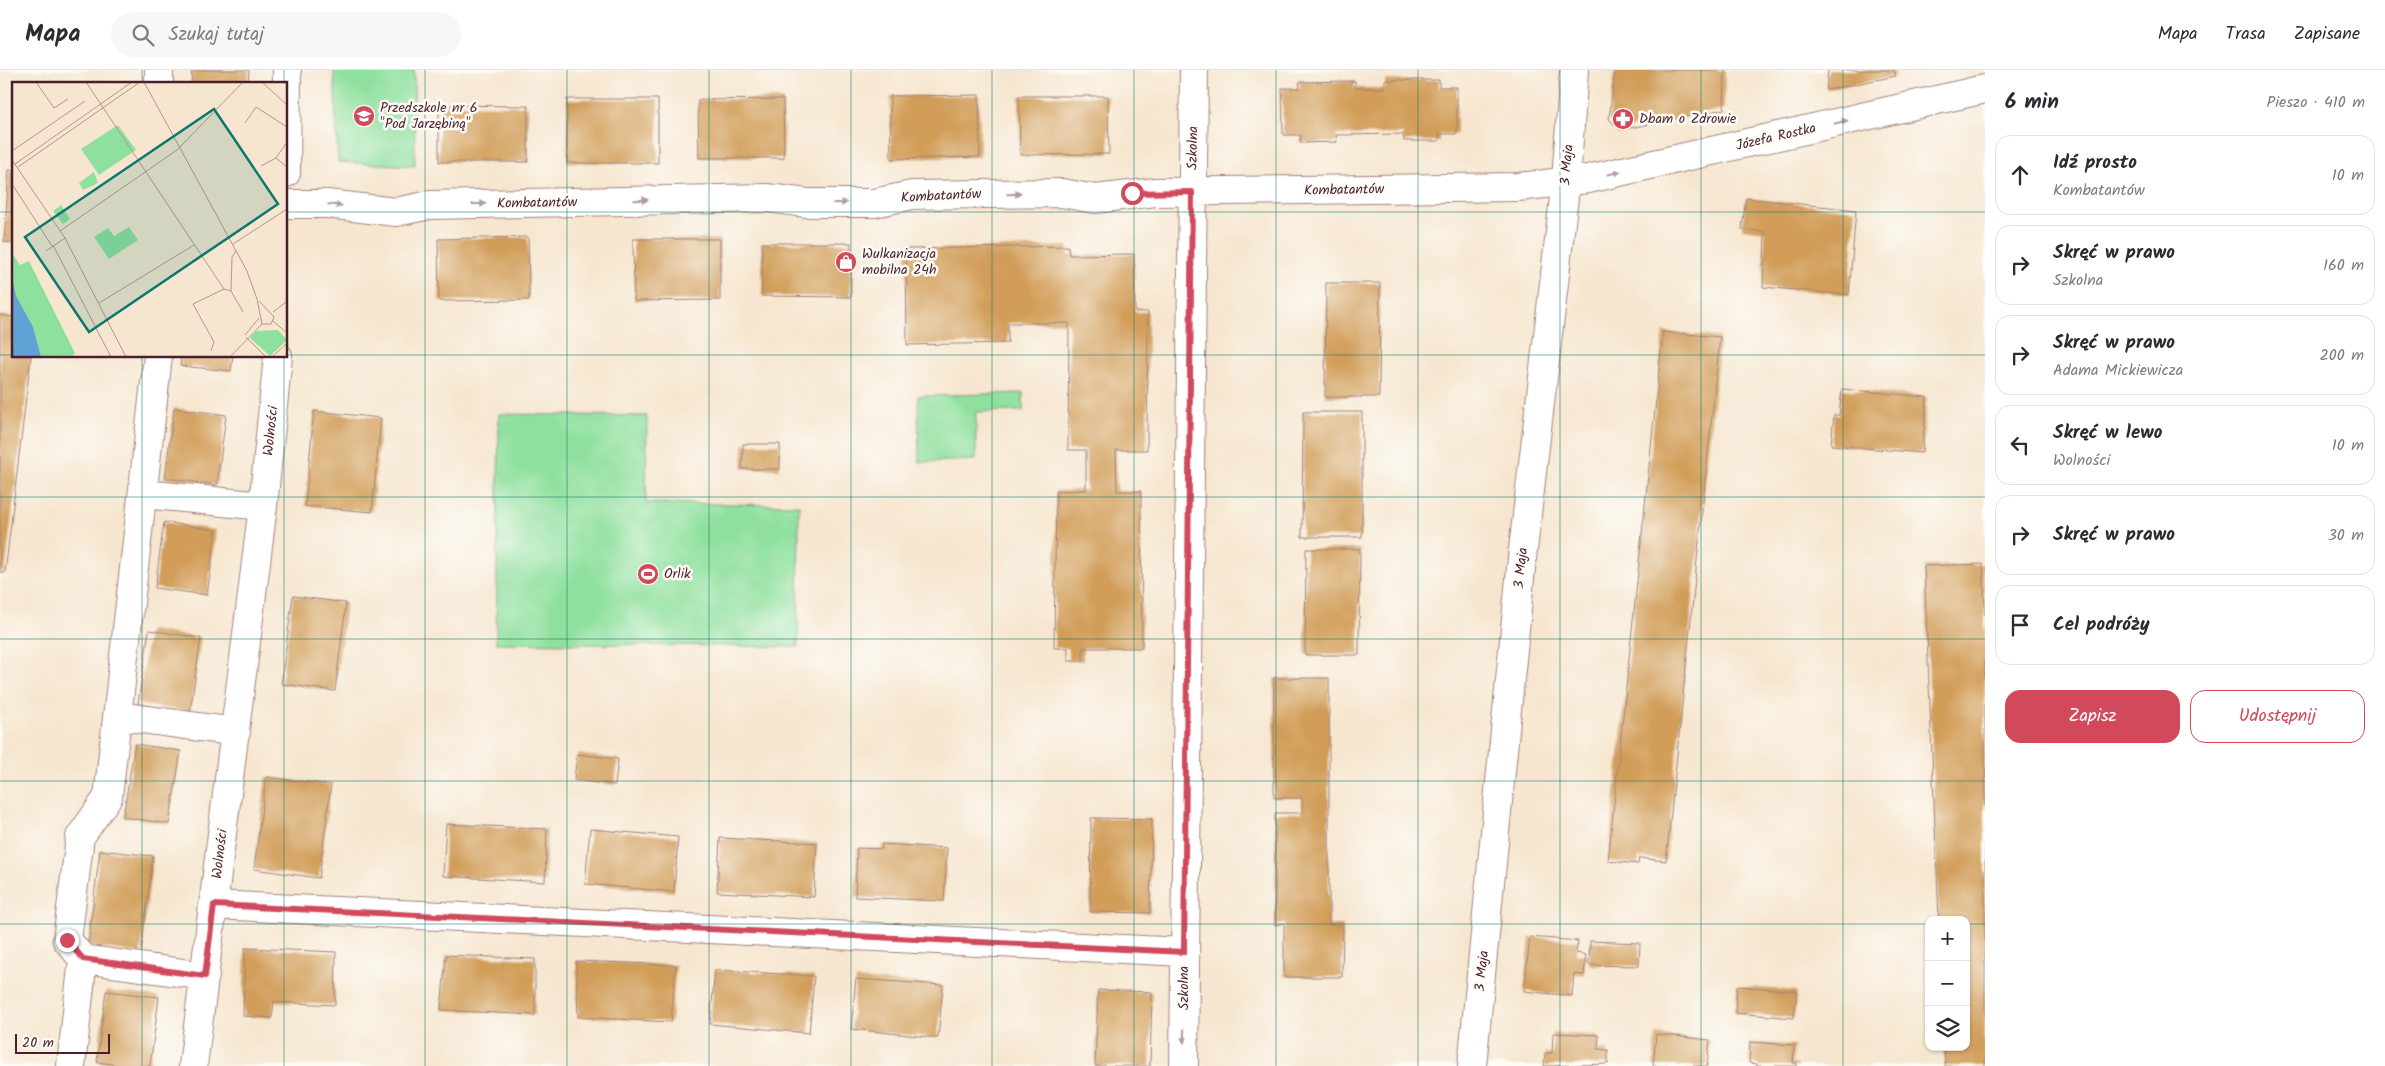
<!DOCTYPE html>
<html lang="pl">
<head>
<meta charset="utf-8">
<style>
	:root { --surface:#fff; --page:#f7f7f7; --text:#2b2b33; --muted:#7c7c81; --line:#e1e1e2; --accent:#d1495b }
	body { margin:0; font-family:Kalam,sans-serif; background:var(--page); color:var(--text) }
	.controls { position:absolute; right:15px; bottom:15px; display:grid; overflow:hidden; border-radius:10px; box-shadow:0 1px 4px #0004 }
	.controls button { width:45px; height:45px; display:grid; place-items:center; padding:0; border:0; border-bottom:1px solid var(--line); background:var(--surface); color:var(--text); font:25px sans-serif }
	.scale { position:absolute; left:15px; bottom:12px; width:95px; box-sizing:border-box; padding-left:5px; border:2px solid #4a1f2b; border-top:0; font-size:14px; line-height:18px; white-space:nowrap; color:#4a1f2b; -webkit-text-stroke:4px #fdfcf7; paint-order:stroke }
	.stop { position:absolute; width:15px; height:15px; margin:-11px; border:4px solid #d1495b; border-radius:50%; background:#fff }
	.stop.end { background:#d1495b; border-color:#fff; box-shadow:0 1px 5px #0008 }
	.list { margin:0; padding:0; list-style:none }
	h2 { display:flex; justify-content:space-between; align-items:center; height:65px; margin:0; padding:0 20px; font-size:21px }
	h2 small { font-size:16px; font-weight:400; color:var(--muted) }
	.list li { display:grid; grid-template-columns:32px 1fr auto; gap:15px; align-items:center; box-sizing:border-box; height:80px; margin:0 10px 10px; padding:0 10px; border:1px solid var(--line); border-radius:15px }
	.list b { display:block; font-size:19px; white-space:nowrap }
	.list p { margin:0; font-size:16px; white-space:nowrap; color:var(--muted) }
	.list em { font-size:16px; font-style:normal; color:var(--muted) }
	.actions { display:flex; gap:10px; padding:15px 20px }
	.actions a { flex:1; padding:11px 0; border:1px solid var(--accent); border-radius:15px; text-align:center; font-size:18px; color:var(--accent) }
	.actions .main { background:var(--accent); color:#fff }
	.icon { flex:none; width:28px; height:28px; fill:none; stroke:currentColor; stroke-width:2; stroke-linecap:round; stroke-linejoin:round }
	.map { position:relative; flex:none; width:1985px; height:996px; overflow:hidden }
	header { display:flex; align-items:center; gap:30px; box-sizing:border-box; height:70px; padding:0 25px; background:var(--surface); border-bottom:1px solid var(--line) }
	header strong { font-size:24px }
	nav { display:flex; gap:28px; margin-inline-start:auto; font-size:18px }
	.search { width:350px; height:45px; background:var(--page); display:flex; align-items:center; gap:12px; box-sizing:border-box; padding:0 18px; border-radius:28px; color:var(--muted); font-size:19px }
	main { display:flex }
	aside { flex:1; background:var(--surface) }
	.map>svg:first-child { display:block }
	.green { fill:#8fe09f; stroke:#6c8065 }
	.building { fill:#d19d59 }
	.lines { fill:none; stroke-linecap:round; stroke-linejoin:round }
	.minor-casing { stroke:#a0827d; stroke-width:30 }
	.major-casing { stroke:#a0827d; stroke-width:30 }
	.minor { stroke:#fff; stroke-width:28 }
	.major { stroke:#fff; stroke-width:28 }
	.oneway { fill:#ae9aa0 }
	.route { stroke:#d1495b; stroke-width:6 }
	.grid { fill:none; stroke:#0f766e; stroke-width:1; stroke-opacity:0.55 }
	.labels { text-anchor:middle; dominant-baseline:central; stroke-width:5; stroke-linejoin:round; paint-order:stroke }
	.poi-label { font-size:14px; fill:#4a1f2b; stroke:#fdfcf7; text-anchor:start }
	.street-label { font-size:14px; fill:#4a1f2b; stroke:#fdfcf7 }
	.inset-road { fill:none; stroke:#b1968d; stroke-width:1 }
	.view { fill:#0f766e; fill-opacity:0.15; stroke:#0f766e; stroke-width:2.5 }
	.inset-edge { fill:none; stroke:#4a1f2b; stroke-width:2.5 }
</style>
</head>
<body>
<header>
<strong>Mapa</strong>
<div class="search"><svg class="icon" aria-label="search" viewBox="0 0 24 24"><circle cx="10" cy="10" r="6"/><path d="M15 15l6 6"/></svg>Szukaj tutaj</div>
<nav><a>Mapa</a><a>Trasa</a><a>Zapisane</a></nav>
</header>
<main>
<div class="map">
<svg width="1985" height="996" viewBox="0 0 1985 996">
	<rect width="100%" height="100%" fill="#fdfcf7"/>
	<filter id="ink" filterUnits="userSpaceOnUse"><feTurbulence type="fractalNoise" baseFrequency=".02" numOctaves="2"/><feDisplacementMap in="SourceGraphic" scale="10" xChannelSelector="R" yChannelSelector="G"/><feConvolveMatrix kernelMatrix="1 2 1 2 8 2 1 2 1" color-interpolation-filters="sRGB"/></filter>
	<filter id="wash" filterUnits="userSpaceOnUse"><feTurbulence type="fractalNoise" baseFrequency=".0096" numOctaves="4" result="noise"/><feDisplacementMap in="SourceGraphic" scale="20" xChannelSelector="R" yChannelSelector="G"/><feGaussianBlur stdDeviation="1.12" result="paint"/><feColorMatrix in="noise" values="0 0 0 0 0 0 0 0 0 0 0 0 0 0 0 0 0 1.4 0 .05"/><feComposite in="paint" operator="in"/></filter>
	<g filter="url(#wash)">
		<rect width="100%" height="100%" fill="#f6e6cf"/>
		<path class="green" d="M334 0H414L415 96 338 92Z
			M1023 323V341L976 342V390L919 392 918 326Z
			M499 344 647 346 646 433 799 435 798 577 496 573Z"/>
		<g id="blocks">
			<path class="building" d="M192 0H249L248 14H191Z
				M1615 0H1725L1724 39 1620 60 1609 49Z
				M1828 0H1894L1896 6 1826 20Z
				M1385 10H1439V17H1457V64H1439V71H1404L1403 64 1336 65 1337 72 1300 73 1301 65H1283L1282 18H1300L1299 12 1355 11V18H1385Z
				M979 25 980 87 891 89 890 26Z
				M1019 26H1108L1109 84 1020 85Z
				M567 29H658V93H567Z
				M783 29 784 88H699L698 30Z
				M439 35 528 36V92H439Z
				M9 100H14V173L4 172Z
				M1746 128 1856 140 1849 225 1763 217 1765 162 1742 159Z
				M528 167 529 230 439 231 438 169Z
				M633 169H720V230L634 231Z
				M762 173H851V227L762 226Z
				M1068 176 1069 185 1134 184 1135 242H1148L1147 380H1116L1117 421H1141L1142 578H1083V591H1068V578H1054L1056 421 1086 420V380H1068L1069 253H1008V273L907 275 906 179Z
				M1326 213H1380L1379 327H1325Z
				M0 245 14 247V286H31L5 503 0 502Z
				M1663 262 1720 267 1666 791 1639 788 1638 794 1608 791Z
				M181 286H233L231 301 180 296Z
				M1842 319 1927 327 1922 383 1831 375 1834 345H1839Z
				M174 338 226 345 217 415 165 408Z
				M314 341 381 348 372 442 305 436Z
				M1303 342H1362V467H1302Z
				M743 374H780V399H742Z
				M164 452 216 460 207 525 155 518Z
				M1306 479H1360L1359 585H1305Z
				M1983 494 1985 539V996H1945L1944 977H1966V850H1939L1924 496Z
				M293 526 346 533 335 621 281 614Z
				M149 560 201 568 190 642 138 634Z
				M1274 608H1329V855H1343L1342 907H1284V853L1275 855V743H1302V728H1274Z
				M135 674 181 681 169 754 123 747Z
				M577 684 618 689 615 715 574 710Z
				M266 707 331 715 319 808 254 799Z
				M1091 748 1152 749 1150 843 1090 842Z
				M446 754 547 759 545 812 443 806Z
				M590 759 678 767 674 822 585 814Z
				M720 768 817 773 814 827 717 822Z
				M882 774 947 778 944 831 855 827 857 778 882 779Z
				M100 780 153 786 141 883 88 876Z
				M1530 867 1578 871 1576 883 1586 885 1584 905 1574 904 1572 926 1524 921Z
				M1590 871 1640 873 1639 896 1589 895Z
				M245 878 336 882 335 935 274 932 272 948 243 946Z
				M446 885 535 889V945L441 940Z
				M576 891 676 895 671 952 578 947Z
				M715 900 814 906 809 963 710 954Z
				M856 909 943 915 938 968 851 959Z
				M1737 916 1797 921 1794 948 1735 943Z
				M1098 920 1152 922 1150 996H1095Z
				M106 921 159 927 150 996H126L97 992Z
				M1553 963 1599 965 1598 979 1608 980V994L1544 996 1545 983H1552Z
				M1656 964 1710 970 1707 996H1653Z
				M1750 972 1794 975 1793 993H1797V996H1757V994L1749 993Z"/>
		</g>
	</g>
	<g filter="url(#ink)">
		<use href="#blocks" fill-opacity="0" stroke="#a0827d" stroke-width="1"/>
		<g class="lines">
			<g class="minor-casing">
				<path id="minor" d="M159 14V0
					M286 103 287 0
					M286 134H327L396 142 430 135 767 128 807 133H874L912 125 1062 123 1095 129 1156 122 1518 117 1588 109 1985 19
					M144 424 263 436
					M119 646 236 662
					M214 835 1184 882
					M83 889 205 906
					M71 996 83 889 67 870 80 767 108 727 158 286
					M193 996 263 436 278 286
					M1184 996 1194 0"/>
			</g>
			<g class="major-casing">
				<path id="major" d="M1472 996 1522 488 1566 110 1574 0"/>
			</g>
			<use href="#minor" class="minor"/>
			<use href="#major" class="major"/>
		</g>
		<defs><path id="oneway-solid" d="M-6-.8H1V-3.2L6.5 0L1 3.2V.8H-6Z" transform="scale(1.25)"/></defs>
		<g class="oneway">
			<use href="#oneway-solid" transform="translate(1841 52) rotate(-13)"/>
			<use href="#oneway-solid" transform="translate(1614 103) rotate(-13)"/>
			<use href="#oneway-solid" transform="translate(1014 124) rotate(-1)"/>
			<use href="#oneway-solid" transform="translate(641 130) rotate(-1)"/>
			<use href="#oneway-solid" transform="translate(840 133) rotate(-1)"/>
			<use href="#oneway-solid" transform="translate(479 134) rotate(-1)"/>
			<use href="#oneway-solid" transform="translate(335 135) rotate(6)"/>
			<use href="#oneway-solid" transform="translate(1184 966) rotate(90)"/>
		</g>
	</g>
	<g class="lines" filter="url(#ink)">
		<path class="route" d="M67 870 83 889 205 906 214 835 1184 882 1192 122 1132 123"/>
	</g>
	<path class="grid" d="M142 0V14M284 0V14M425 0V996M567 0V996M709 0V996M851 0V996M992 0V996M1134 0V996M1276 0V996M1418 0V996M1560 0V996M1701 0V996M1843 0V996M0 142H14M286 142H1985M0 285H14M286 285H1985M142 286V996M284 286V996M0 427H1985M0 569H1985M0 711H1985M0 854H1929M1966 854H1985"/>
	<defs>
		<g id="school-disc" transform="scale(1.125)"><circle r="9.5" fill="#d1495b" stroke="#fdfcf7"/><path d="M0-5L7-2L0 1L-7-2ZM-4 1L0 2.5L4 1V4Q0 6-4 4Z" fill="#fff"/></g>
		<g id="pharmacy-disc" transform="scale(1.125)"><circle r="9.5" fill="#d1495b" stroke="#fdfcf7"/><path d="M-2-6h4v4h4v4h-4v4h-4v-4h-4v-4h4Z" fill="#fff"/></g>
		<g id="shop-disc" transform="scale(1.125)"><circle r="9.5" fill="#d1495b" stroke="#fdfcf7"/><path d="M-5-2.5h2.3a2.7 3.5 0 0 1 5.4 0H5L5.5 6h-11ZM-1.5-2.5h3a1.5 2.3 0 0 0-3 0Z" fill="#fff"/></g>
		<g id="stadium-disc" transform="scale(1.125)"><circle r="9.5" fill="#d1495b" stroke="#fdfcf7"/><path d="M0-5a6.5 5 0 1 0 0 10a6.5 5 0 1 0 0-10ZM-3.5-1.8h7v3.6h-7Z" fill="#fff"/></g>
	</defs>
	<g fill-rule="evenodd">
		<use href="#school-disc" x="364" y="46"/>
		<use href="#pharmacy-disc" x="1623" y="49"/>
		<use href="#shop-disc" x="846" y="192"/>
		<use href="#stadium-disc" x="648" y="504"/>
	</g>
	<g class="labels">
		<g class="poi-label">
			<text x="380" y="38">Przedszkole nr 6<tspan x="380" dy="16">"Pod Jarzębiną"</tspan></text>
			<text x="1639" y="49">Dbam o Zdrowie</text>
			<text x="862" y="184">Wulkanizacja<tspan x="862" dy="16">mobilna 24h</tspan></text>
			<text x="664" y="504">Orlik</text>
		</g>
		<g class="street-label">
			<text transform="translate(1776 67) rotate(-13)">Józefa Rostka</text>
			<text transform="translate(1193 78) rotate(-89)">Szkolna</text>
			<text transform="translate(1567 95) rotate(-85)">3 Maja</text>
			<text transform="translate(1344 120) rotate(-1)">Kombatantów</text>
			<text transform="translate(941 126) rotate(-3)">Kombatantów</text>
			<text transform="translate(537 133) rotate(-1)">Kombatantów</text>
			<text transform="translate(271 361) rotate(-84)">Wolności</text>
			<text transform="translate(1521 498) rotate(-84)">3 Maja</text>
			<text transform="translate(220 784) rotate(-83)">Wolności</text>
			<text transform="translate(1482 901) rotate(-84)">3 Maja</text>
			<text transform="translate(1184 918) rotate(-90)">Szkolna</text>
		</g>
	</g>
	<g transform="translate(12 12)">
		<rect width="275" height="275" fill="#f6e6cf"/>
		<path d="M106 43 124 68 87 93 69 67ZM82 90 86 101 71 108 67 101ZM49 123 58 137 51 142 41 129ZM117 145 126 158 97 177 82 155 96 146 102 154ZM0 171 8 183 17 179 63 271 60 275H0ZM266 248 275 258 258 274 238 256 244 249Z" fill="#8fe09f"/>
		<path d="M0 195 4 214 21 245 29 275H0Z" fill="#61a2d4"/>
		<path class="inset-road" d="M24 0 42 26 56 17M74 0 212 207M132 0 235 189 245 217 250 242M250 0 275 23M233 41 244 25 275 45M275 60 264 76 275 85M0 69 73 19M0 78 53 156 114 275M3 82 120 0M249 84 264 76M6 85 128 0M0 102 40 164M48 149 165 68 231 0M221 162 275 127M41 163 99 275M34 169 53 156M219 209 231 230M247 219 262 235 259 242H250M87 221 182 163M261 230 275 219M261 239 275 251M233 253 247 236M234 255 254 275M199 269 202 260 181 222 212 207 219 209 220 175 224 169M218 275 250 242M260 275 275 261"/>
		<path class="view" d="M202 27 266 122 77 250 13 155Z"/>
		<rect width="275" height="275" class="inset-edge"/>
	</g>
</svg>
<div class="controls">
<button>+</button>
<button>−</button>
<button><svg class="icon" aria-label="layers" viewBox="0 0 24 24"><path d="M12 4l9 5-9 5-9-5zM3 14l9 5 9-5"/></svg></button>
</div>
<div class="scale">20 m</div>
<div class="stop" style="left:1132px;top:123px"></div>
<div class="stop end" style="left:67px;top:870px"></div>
</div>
<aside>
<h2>6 min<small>Pieszo · 410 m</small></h2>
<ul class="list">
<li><svg class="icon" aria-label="ahead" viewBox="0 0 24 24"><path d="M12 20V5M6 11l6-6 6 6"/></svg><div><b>Idź prosto</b><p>Kombatantów</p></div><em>10 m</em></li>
<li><svg class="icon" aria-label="right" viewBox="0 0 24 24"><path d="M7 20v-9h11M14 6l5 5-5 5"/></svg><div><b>Skręć w prawo</b><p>Szkolna</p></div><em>160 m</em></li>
<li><svg class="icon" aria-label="right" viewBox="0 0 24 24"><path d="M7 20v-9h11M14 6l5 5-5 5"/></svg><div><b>Skręć w prawo</b><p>Adama Mickiewicza</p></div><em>200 m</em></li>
<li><svg class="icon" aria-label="left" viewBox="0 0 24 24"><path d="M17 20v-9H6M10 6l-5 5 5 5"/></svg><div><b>Skręć w lewo</b><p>Wolności</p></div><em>10 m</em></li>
<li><svg class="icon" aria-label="right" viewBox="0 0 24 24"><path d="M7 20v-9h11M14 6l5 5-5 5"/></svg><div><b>Skręć w prawo</b></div><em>30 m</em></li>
<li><svg class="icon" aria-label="arrive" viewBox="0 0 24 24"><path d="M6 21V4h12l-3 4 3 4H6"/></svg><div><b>Cel podróży</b></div></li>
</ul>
<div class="actions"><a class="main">Zapisz</a><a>Udostępnij</a></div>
</aside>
</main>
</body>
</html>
